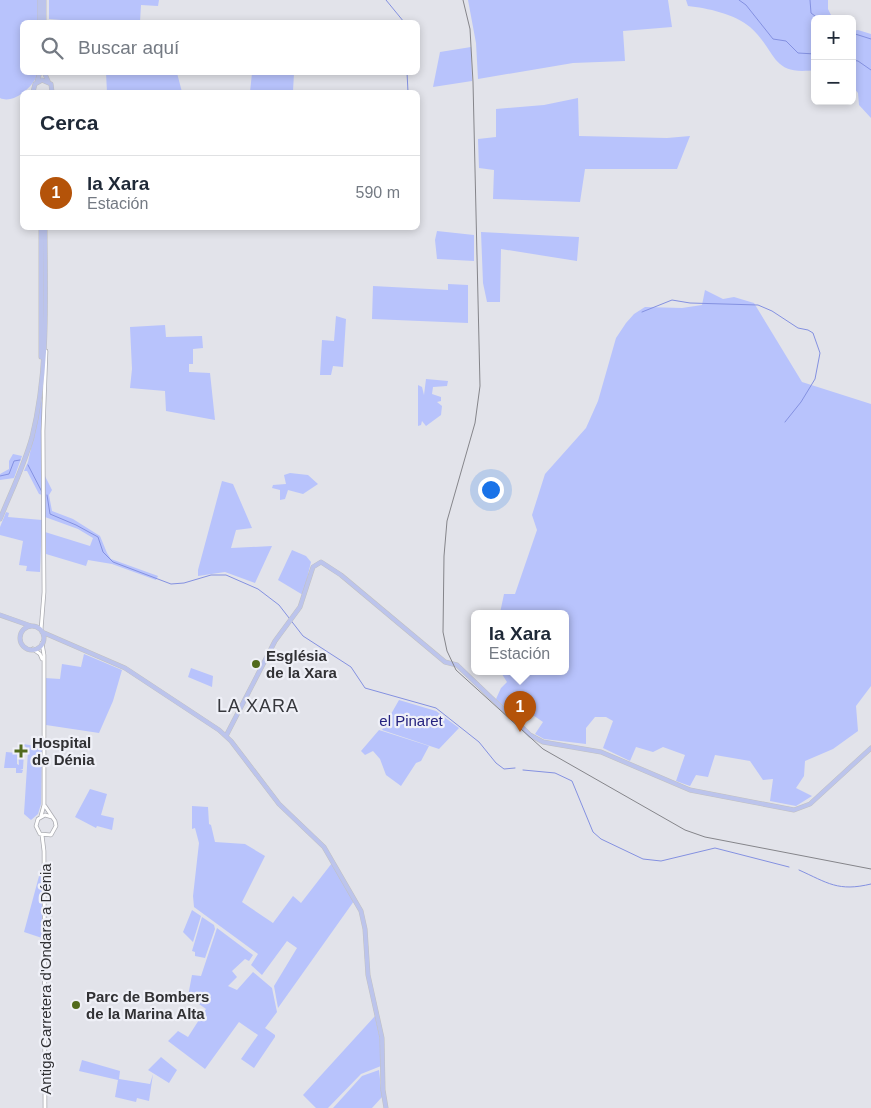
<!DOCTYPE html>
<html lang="es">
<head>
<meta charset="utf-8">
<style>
	:root { --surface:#fff; --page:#f6f6f7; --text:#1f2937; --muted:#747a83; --line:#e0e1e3; --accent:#b45309 }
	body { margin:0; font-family:Arial,sans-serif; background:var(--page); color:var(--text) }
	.controls { position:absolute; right:15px; top:15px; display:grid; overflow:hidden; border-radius:8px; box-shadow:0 2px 8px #0003 }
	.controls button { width:45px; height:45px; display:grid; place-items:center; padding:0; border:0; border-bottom:1px solid var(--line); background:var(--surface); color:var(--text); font:25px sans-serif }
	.you { position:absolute; left:490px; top:489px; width:18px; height:18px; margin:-12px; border:4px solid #fff; border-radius:50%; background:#1a73e8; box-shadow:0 0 0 8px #1a73e833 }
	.badge { display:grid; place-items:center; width:32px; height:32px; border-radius:50%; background:var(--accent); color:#fff; font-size:16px; font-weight:700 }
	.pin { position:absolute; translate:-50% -41px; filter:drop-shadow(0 1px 2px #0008) }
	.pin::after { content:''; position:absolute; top:26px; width:18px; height:15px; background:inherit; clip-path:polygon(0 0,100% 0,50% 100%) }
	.popup { position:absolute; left:471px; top:610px; width:98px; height:65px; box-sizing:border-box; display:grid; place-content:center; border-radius:8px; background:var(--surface); filter:drop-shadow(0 1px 4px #0005); font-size:16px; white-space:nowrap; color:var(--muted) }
	.popup b { font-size:19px; color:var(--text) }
	.popup::after { content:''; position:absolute; left:50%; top:100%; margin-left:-10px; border:10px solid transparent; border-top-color:var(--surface) }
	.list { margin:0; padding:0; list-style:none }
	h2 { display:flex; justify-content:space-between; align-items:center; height:65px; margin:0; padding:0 20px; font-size:21px }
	h2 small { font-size:16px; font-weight:400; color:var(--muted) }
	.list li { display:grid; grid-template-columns:32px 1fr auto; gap:15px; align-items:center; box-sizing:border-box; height:75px; padding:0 20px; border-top:1px solid var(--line) }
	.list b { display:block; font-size:19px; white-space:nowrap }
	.list p { margin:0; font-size:16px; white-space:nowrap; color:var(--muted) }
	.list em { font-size:16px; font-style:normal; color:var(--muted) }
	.icon { flex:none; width:28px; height:28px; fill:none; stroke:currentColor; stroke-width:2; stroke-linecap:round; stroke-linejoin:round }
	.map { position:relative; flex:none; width:871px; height:1108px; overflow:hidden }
	.search { position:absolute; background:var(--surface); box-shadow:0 2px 8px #0003; left:20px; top:20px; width:400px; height:55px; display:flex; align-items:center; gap:12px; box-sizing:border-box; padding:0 18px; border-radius:8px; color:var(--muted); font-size:19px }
	.panel { position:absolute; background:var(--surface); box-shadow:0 2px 8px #0003; left:20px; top:90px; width:400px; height:140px; border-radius:8px }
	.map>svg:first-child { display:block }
	.green { fill:#b8c3fc }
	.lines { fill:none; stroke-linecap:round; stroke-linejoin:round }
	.stream { stroke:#8491e1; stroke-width:1 }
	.minor-casing { stroke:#aaabb1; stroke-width:4.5 }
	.major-casing { stroke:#c1c1c2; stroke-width:5 }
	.minor { stroke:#fff; stroke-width:3 }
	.major { stroke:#bcc4ec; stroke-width:4 }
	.tram { stroke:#85858a; stroke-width:1 }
	.poi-dot { fill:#516a1c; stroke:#eff0f7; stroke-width:2 }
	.labels { text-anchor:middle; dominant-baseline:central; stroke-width:4.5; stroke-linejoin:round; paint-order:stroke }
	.poi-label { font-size:15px; font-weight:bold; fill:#313134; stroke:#eff0f7; text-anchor:start }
	.park-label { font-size:15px; fill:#25227f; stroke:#eff0f7 }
	.street-label { font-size:15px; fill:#313134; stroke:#eff0f7 }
	.quarter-label { font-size:18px; letter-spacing:1px; fill:#37383d; stroke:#eff0f7 }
</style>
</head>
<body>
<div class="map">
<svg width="871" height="1108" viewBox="0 0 871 1108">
	<rect width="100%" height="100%" fill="#e2e3ea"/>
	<path class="green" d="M0 0H38V22H22V72L38 73C35 85 14 105 0 98Z
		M49 0H159L158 6 141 5 140 22H86L49 19Z
		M468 0H668L672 27 623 31 625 61 573 63 478 79 476 43Z
		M686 0H828V9L833 19H815V70C770 76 778 52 750 27 735 14 707 8 688 6Z
		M858 30 871 34V118L859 105 858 93 852 86V31Z
		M471 47 472 81 433 87 440 52Z
		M106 73H177L182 92H107Z
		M252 73H294L293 91 250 92Z
		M578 98 579 136 667 138 690 136 677 169H585L580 202 493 199 494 170 479 168 478 139 496 137V109L544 105Z
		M437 231 474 235V261L437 259 435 240Z
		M481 232 579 237 577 261 501 249 500 302H487L483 283Z
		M448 284 468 285V323L372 319 373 286 448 290Z
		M705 290 723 299 734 297 754 303 802 382 871 404V686L856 706 858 731 833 749 805 761 804 776 796 788 812 796 796 806 770 801 773 779 763 780 750 761 715 755 708 777 696 775 690 786 676 781 685 755 663 747 653 752 636 747 630 761 603 748 613 721 606 717H595L586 728V744L544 739 535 734 543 722 530 713 522 723 496 699 501 688 507 682 500 671H565V613H500L504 594H515L537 530 532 515 545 474 586 428 598 401 616 338 626 323 634 314 645 307 682 308 702 305Z
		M336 316 346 319 343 367 333 366 331 375H320L322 340 334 341Z
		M165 325 166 337 202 336 203 348 193 349V364H189V372L210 373 215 420 166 411 165 391 130 388 132 369 130 327Z
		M426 379 448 381 447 386 433 387 432 394 441 397V401L437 402 442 406 441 415 426 426 422 421 421 425 418 426V385L422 387 424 395Z
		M42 398V495L39 494 27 471H24L28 462Z
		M13 454 22 456 14 478 0 480V474L9 469V461Z
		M290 473 308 475 318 484 303 494 288 490 285 499 280 500V490L272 488 273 485 286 484 284 475Z
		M45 476 52 490 49 495 52 511 73 519 100 536 107 553 111 559 158 576 156 580 112 564 88 560 86 566 46 554 45 532 90 546 93 538 78 529 45 517Z
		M222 481 233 484 252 528 236 530 231 548 272 546 255 583 225 572 198 576V570Z
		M6 512 9 513 8 517 42 520 40 572 26 571 27 566 19 565 23 541 0 535V527Z
		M292 550 306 556 311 562 303 595 278 580Z
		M84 654 122 670 113 701 99 733 46 725 45 678 60 679 62 664 81 667Z
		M191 668 213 676 212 687 188 677Z
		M399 700 436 711 459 728 439 749 382 730Z
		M379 730 429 746 421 761 416 763 401 786 386 775 380 759 373 751 365 755 361 751Z
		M17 743 42 747 41 804 38 814 31 820 24 814 28 751 26 747Z
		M18 749 24 752 23 769H20L23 770 22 773H16V768H4L6 752 17 753V764L19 765Z
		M90 789 107 794 101 815 114 818 112 830 97 826 96 828 75 817Z
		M192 806 208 807 209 824 211 825 215 842 245 844 265 856 242 902 273 923 293 896 301 903 332 863 354 901 278 1008 274 986 297 948 287 941 262 975 251 965 258 954 194 907 193 896 199 843 195 828 192 829Z
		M42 865H43L42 938 24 932Z
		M192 910 201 916 193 942 183 932Z
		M202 917 214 925 215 929 205 958 195 956V952L192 951Z
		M217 928 253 955 249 961 245 959 232 971 237 977 228 986 237 990 253 972 272 988 277 1012 265 1028 275 1035V1037L254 1068 241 1059 258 1035 239 1022 205 1069 168 1041 178 1031 188 1037 206 1009 188 996 192 975 201 976Z
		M375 1016 380 1039 381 1066 361 1074 328 1108H316L303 1095Z
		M161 1057 177 1070 169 1083 148 1070Z
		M82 1060 120 1071 119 1079 150 1084 153 1074 149 1101 137 1098 136 1102 115 1097 118 1080 79 1071Z
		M379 1070 382 1097 372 1108H333L362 1076Z"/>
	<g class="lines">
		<path class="stream" d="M386 0 404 22
			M739 0 746 5 773 39 786 41 798 53 815 54
			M810 0 811 13 819 19
			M852 33 871 39
			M852 60 858 61 871 70
			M407 72 408 92
			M642 312 672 300 690 303 758 305 772 311 798 328 808 330 813 333 820 353 815 379 801 402 785 422
			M28 465 42 492
			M0 476 9 474 14 461 20 460
			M47 495 50 514 76 525 98 537 103 552 113 562 171 584 184 583 211 575H226L258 589 279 605 303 636 351 667 365 688 436 708 479 742 496 763 504 769 515 768
			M523 770 555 773 572 781 593 832 601 839 643 859 661 861 715 848 789 867
			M799 870C828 883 838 892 871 884"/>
		<g class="minor-casing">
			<path id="minor" d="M41 630 44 592 43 431 46 351
				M33 649 40 654 42 659
				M45 806 55 821 56 826 51 835 40 834 36 826 38 819 45 815 52 817
				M41 816 44 805V655L42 643
				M42 835 44 851 45 1108"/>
		</g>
		<g class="major-casing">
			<path id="major" d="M40 0V22
				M44 0V22
				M44 72 48 81
				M37 82 40 72
				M33 92 35 84 42 80 51 84 52 92
				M41 228V357
				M0 519C11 492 24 466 32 437 49 369 45 297 45 228
				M0 615 31 626
				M20 638a12 12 0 1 1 24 0a12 12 0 1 1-24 0Z
				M42 632 125 668 219 730 231 741 279 804 324 847 361 911 365 929 368 975 382 1038 383 1090 386 1108
				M226 736 275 641 300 607 313 567 321 562 341 575 445 662 457 665 530 735 543 742 601 752 690 790 794 810 810 804 871 748"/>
		</g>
		<use href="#minor" class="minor"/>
		<use href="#major" class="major"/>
		<path class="tram" d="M463 0 470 29 473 82 480 386 475 423 447 521 444 556 443 632 447 651 456 670 543 749 685 830 705 837 871 869"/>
	</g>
	<g class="poi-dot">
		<circle cx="256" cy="664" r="5"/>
		<path d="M18.5 743.5h5v5h5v5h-5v5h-5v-5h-5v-5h5z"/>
		<circle cx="76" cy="1005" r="5"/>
	</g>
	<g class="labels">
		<g class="poi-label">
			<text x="266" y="655">Església<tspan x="266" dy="17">de la Xara</tspan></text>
			<text x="32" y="742">Hospital<tspan x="32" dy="17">de Dénia</tspan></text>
			<text x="86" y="996">Parc de Bombers<tspan x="86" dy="17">de la Marina Alta</tspan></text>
		</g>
		<g class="park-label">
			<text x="411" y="720">el Pinaret</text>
		</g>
		<g class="street-label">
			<text transform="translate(45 979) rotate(-90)">Antiga Carretera d'Ondara a Dénia</text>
		</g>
		<g class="quarter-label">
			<text x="258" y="706">LA XARA</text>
		</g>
	</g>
</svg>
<div class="controls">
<button>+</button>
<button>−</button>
</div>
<div class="you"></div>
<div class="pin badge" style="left:520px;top:732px">1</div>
<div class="popup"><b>la Xara</b>Estación</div>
<div class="search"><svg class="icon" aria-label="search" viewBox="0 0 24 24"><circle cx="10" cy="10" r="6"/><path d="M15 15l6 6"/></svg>Buscar aquí</div>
<section class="panel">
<h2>Cerca<small></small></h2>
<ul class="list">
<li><span class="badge">1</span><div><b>la Xara</b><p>Estación</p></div><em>590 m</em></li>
</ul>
</section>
</div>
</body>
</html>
